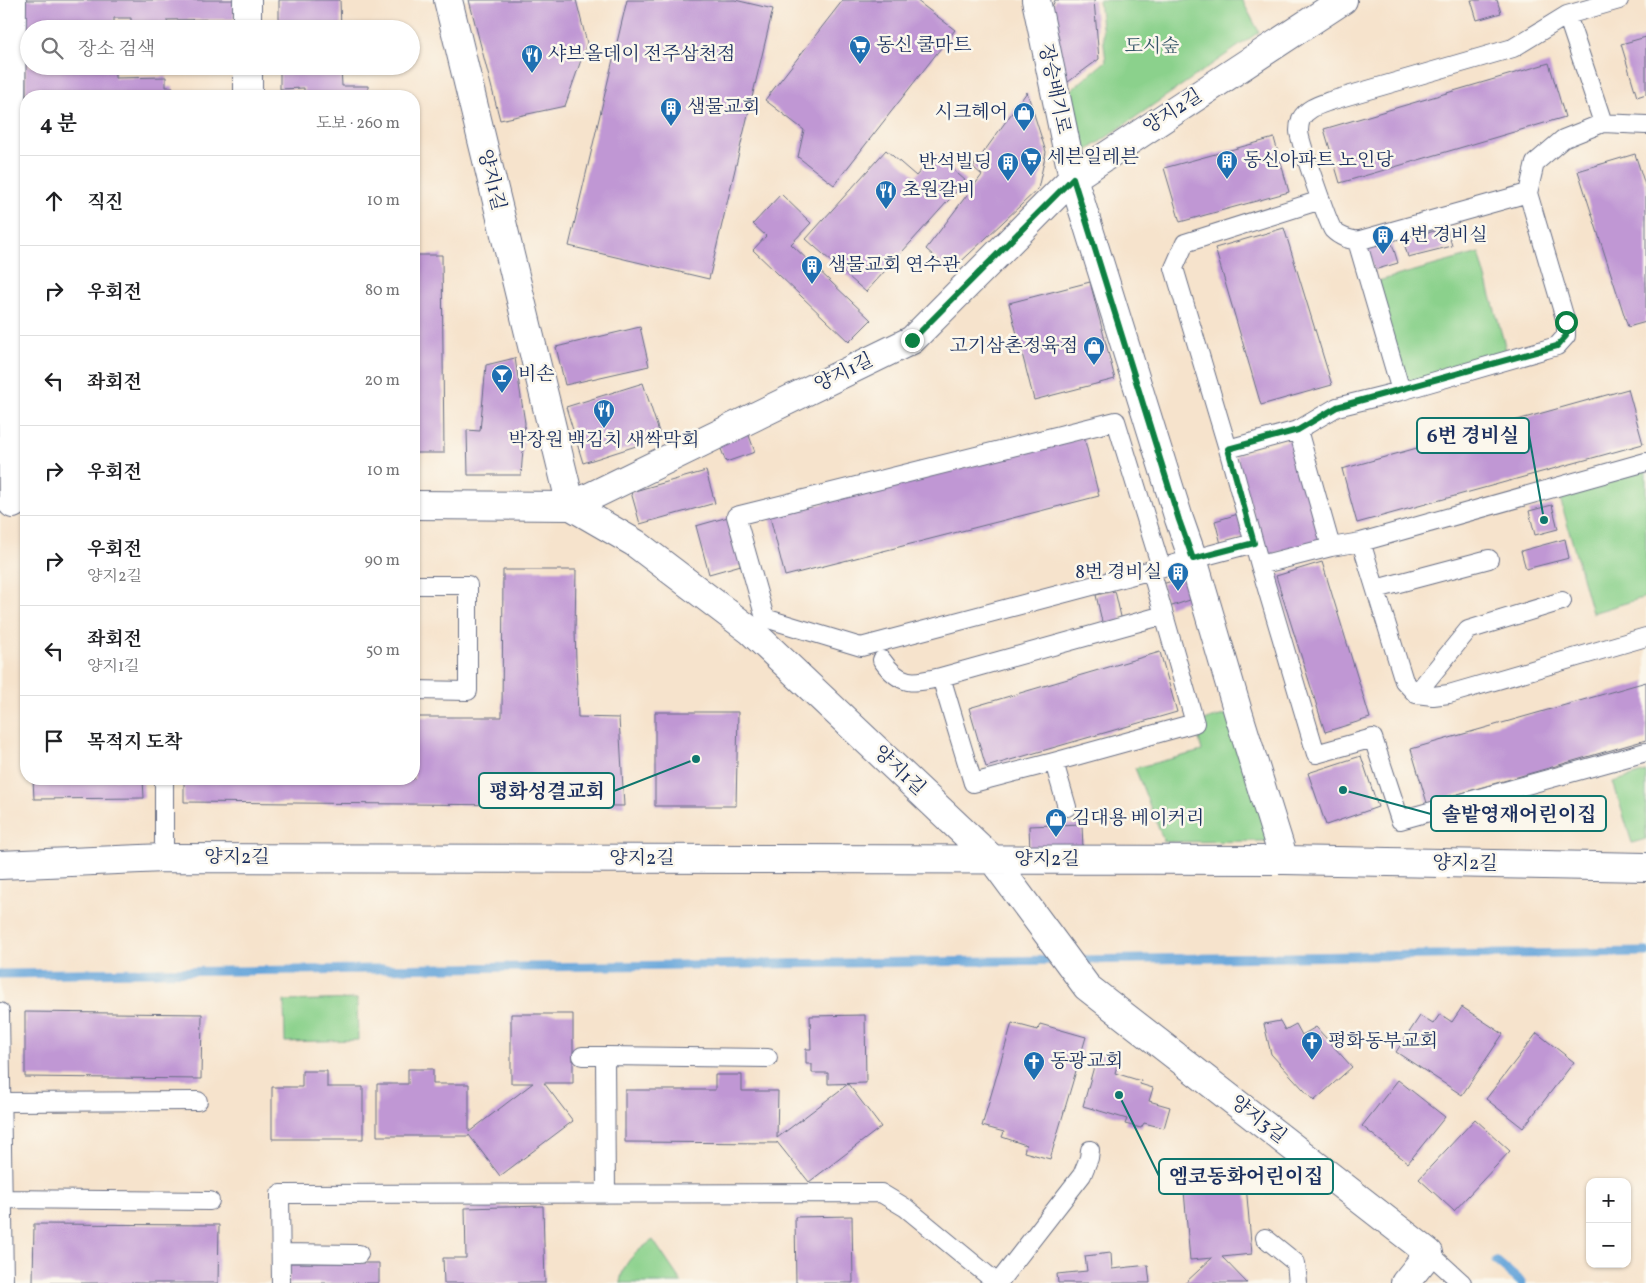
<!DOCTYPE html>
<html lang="ko">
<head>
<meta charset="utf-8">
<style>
	:root { --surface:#fff; --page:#f2f2f2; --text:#202124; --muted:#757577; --line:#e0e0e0 }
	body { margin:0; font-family:Vollkorn,"Noto Serif KR",serif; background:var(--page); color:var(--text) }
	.controls { position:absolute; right:15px; bottom:15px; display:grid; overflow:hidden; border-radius:10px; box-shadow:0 1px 4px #0004 }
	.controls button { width:45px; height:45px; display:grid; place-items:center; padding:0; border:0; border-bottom:1px solid var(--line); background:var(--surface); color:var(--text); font:25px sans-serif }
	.stop { position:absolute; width:15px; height:15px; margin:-11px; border:4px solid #0b8043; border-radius:50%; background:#fff }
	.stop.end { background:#0b8043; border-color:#fff; box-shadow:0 1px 5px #0008 }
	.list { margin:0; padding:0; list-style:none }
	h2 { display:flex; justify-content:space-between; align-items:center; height:65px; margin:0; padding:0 20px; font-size:21px }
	h2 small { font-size:16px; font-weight:400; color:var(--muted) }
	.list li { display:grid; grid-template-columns:32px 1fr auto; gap:15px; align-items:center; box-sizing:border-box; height:90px; padding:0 20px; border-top:1px solid var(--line) }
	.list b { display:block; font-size:19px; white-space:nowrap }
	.list p { margin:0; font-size:16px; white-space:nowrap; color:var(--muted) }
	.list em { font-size:16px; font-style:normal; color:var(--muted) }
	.icon { flex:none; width:28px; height:28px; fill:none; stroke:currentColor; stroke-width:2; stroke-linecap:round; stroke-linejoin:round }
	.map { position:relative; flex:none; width:1646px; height:1283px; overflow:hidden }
	.search { position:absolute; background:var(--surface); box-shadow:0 1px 4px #0004; left:20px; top:20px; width:400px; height:55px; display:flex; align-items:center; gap:12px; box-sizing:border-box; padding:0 18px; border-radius:28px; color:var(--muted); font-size:19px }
	.panel { position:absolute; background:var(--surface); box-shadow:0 1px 4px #0004; left:20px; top:90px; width:400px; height:695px; border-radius:20px }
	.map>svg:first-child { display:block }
	.green { fill:#8bd18c; stroke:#538075 }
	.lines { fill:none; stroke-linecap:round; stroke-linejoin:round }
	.stream { stroke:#67a6da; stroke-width:9 }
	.building { fill:#c097d4 }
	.service-casing { stroke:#686e84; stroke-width:20 }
	.minor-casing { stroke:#686e84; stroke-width:30 }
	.service { stroke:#fff; stroke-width:18 }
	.minor { stroke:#fff; stroke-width:28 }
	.route { stroke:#0b8043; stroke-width:6 }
	.labels { text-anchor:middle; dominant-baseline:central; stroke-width:5; stroke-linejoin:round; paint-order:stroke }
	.poi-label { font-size:19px; fill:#1b2f5e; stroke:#fbf7ec; text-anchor:start }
	.park-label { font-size:19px; fill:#37586a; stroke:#fbf7ec }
	.street-label { font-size:19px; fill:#1b2f5e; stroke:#fbf7ec }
	.leader { fill:none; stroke:#0f766e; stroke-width:2 }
	.callout-dot { fill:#0f766e; stroke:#fbf7ec; stroke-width:2 }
	.callout { fill:#fbf7ec; stroke:#0f766e; stroke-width:2 }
	.callout-label { font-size:20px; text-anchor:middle; font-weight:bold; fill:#1b2f5e }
</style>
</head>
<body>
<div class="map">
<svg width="1646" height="1283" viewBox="0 0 1646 1283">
	<rect width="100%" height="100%" fill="#fbf7ec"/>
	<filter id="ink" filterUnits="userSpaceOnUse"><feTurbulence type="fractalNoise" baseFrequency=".02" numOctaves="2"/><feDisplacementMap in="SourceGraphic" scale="10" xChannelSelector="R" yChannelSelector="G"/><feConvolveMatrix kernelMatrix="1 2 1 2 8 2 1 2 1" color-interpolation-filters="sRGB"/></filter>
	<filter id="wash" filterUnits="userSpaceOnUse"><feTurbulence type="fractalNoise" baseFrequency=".0096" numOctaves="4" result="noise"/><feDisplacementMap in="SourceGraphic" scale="20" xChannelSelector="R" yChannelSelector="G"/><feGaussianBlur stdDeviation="1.12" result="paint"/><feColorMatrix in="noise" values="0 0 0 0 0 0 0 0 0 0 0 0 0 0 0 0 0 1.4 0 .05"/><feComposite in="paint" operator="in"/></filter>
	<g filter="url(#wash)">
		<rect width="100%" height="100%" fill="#f6e3cc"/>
		<path class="green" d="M1099 0H1242L1259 32 1085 152 1071 90 1106 61Z
			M1479 253 1509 360 1401 391 1371 283Z
			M1646 462V597L1592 613 1557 487Z
			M1231 713 1272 841 1164 842 1135 768 1202 751 1195 723Z
			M1646 772V839L1632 843 1613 782Z
			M357 999 358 1040 285 1042 284 1001Z
			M653 1240 682 1283H620C623 1261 637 1251 653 1240Z"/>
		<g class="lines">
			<path class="stream" d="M1074 960 1646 952
				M0 974 1061 960
				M1496 1261 1522 1283"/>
		</g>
		<g id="blocks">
			<path class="building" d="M25 0H234V19L167 20 168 29H131V18H114V29H29V66H115V78L166 77V87H173V96H26Z
				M279 0H340L341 29H279Z
				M469 0H576L587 43 565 106 500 120Z
				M627 0H735L773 9 709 279 569 246Z
				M843 0H916L955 30 834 185 798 157 804 130 765 100Z
				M1055 0H1094L1099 59 1068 82 1049 14Z
				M1471 0H1497L1501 13 1477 20Z
				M1646 37V94L1637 97 1621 44Z
				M1549 63 1565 117 1340 183 1324 129Z
				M280 66H341L342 86H368V96H304V88L280 89Z
				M1027 92 1046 152 1038 189 951 271 926 249 982 175 973 167Z
				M1274 138 1289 192 1180 222 1164 168Z
				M886 150 916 176 935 154 966 181 866 292 806 239Z
				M1635 154 1646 188V322L1628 327 1578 171Z
				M781 194 811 223 791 244 871 320 849 342 753 250 766 236 753 224Z
				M1284 228 1332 385 1261 405 1215 248Z
				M1447 228 1452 246 1408 257 1403 239Z
				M1391 240 1398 263 1374 270 1367 247Z
				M414 255H442L444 453H414Z
				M1090 282 1115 379 1034 400 1009 303Z
				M640 327 649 366 565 385 556 347Z
				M515 358 525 423 521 475H468L467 430 480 431 486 365Z
				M643 383 661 438 583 463 566 407Z
				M1628 389 1643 444 1357 523 1342 469Z
				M748 433 755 452 726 462 719 444Z
				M1084 437 1099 496 785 576 770 517Z
				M1293 439 1322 540 1265 556 1236 455Z
				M706 471 715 503 640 524 631 492Z
				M1552 505 1558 529 1535 535 1529 511Z
				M1238 514 1245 537 1221 544 1215 521Z
				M728 517 741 565 709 574 696 526Z
				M1565 539 1569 558 1526 569 1521 551Z
				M1322 562 1370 718 1325 732 1276 576Z
				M503 570H576L575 632 578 717 619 718 624 806 184 802V779H414V717H502Z
				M1186 577 1193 599 1169 607 1162 584Z
				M1115 591 1122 621 1103 626 1096 595Z
				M1160 652 1177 712 986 767 969 708Z
				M1646 682V740L1427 803 1411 749Z
				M655 712H738L736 806H655Z
				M1361 756 1378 807 1326 825 1308 773Z
				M33 779H143L144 798 34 799Z
				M1082 824 1083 850 1030 853 1029 826Z
				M1462 1007 1503 1034 1462 1095 1396 1052 1420 1016 1433 1024 1440 1014 1452 1022Z
				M25 1012 202 1014 201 1079 25 1077Z
				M511 1014H573V1083H544L573 1121 500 1176 469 1135V1136H377V1084H408V1069H433V1084H469V1132L533 1083H511Z
				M865 1015 866 1083 828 1084V1073H812V1064H806V1049H811L810 1016Z
				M1280 1021 1285 1030 1296 1024 1302 1035 1316 1027 1352 1067 1314 1101 1271 1054 1264 1024Z
				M1012 1023 1038 1030 1040 1024 1086 1037 1050 1159 1024 1152 1026 1145 1002 1137 1004 1132 982 1126Z
				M1537 1033 1574 1062 1523 1128 1486 1099Z
				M1098 1052 1119 1058 1115 1073 1141 1081 1140 1084 1153 1088 1149 1101 1170 1107 1164 1128 1144 1123 1141 1128 1125 1124 1127 1119 1083 1106Z
				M302 1071H327V1087H363V1139H272V1087H302Z
				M715 1075H742V1091H778L777 1138 848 1084 881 1127 809 1182 777 1142V1143L625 1142V1090H715Z
				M1398 1080 1445 1117 1408 1163 1362 1126Z
				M1475 1119 1510 1151 1454 1211 1419 1179Z
				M1246 1185 1252 1254 1222 1257 1247 1283H1185L1212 1258 1190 1260 1184 1191Z
				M543 1206 545 1283H444L443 1258H466L465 1208Z
				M852 1216 853 1283H796L795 1217Z
				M34 1224 219 1225 218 1283H33Z
				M1111 1253 1112 1269 1148 1265 1150 1283H1058L1057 1274 1087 1271 1085 1256Z
				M289 1263H379V1283H289Z"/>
		</g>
	</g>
	<g filter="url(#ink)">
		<use href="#blocks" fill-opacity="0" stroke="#686e84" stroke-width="1"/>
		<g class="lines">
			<g class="service-casing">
				<path id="service" d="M1567 15 1603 123
					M1528 193 1357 241C1348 239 1340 237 1333 230 1328 223 1299 140 1299 131 1299 128 1300 122 1301 119 1307 108 1319 105 1330 101L1513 48 1567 15 1619 0
					M1357 241 1401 391 1557 346 1566 336V322L1528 193 1535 163 1563 139 1603 123 1646 125
					M1401 391 1337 407 1298 430 1228 449 1260 565 1316 754 1373 738 1400 820 1646 752
					M1298 430 1331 547
					M1228 449 1174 268 1185 243 1321 200
					M1361 542 1404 681 1416 694 1433 696 1449 694 1646 637
					M1260 565 1331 547 1361 542 1646 462
					M1161 567 1116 421 736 516 765 618 861 647 1254 543
					M1151 570 1164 615 941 677 973 783 1054 762 1195 723 1164 615
					M414 585H468V691L414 690
					M1376 589 1489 559
					M882 660C900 686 913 684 941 677
					M1416 694 1468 630 1562 601
					M1054 762 1067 807
					M164 858V779
					M0 1012 4 1283
					M582 1056H605L606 1194
					M605 1056 768 1058
					M2 1102 198 1101
					M0 1199 210 1201
					M1265 1238 1296 1263 1298 1283
					M281 1253 359 1254
					M1429 1253 1462 1283
					M281 1283 280 1194 881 1193 906 1208 997 1283
					M998 1283 1082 1175 1089 1158 1090 1150"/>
			</g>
			<g class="minor-casing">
				<path id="minor" d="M12 0 10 219 13 504
					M247 0V29
					M448 0 571 506 635 543 751 631 993 860 1087 987 1429 1253 1405 1283
					M1036 0 1073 178 1179 519 1193 559 1238 712 1284 860 1646 867
					M248 66V96
					M414 505 571 506 912 340 1073 178 1343 0
					M0 865 164 858 1284 860"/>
			</g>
			<use href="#service" class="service"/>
			<use href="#minor" class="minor"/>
		</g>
	</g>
	<g class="lines" filter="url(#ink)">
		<path class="route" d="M912 340 1073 178 1179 520 1193 559 1254 543 1228 449 1298 430 1337 407 1557 346 1566 336V322"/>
	</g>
	<defs>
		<g id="supermarket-pin" transform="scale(1.125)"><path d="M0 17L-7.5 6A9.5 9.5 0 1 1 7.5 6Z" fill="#1f6fb2" stroke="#fbf7ec"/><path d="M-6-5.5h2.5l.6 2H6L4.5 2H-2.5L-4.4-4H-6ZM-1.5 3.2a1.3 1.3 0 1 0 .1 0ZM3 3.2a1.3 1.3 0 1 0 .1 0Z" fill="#fff"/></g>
		<g id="restaurant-pin" transform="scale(1.125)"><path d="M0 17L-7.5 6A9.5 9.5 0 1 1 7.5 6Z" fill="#1f6fb2" stroke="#fbf7ec"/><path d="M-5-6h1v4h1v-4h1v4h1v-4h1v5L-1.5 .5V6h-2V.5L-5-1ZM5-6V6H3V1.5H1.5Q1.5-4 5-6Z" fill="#fff"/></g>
		<g id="building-pin" transform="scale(1.125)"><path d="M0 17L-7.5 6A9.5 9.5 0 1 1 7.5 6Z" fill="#1f6fb2" stroke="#fbf7ec"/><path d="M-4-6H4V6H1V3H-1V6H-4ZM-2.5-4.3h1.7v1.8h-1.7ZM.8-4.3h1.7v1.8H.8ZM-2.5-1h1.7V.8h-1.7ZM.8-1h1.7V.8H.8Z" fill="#fff"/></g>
		<g id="shop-pin" transform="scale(1.125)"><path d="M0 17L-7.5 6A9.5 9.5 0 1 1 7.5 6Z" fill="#1f6fb2" stroke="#fbf7ec"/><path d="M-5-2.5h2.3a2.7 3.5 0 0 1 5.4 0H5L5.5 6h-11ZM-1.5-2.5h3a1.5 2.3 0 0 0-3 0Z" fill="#fff"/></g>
		<g id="bar-pin" transform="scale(1.125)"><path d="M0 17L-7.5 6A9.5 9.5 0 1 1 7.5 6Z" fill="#1f6fb2" stroke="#fbf7ec"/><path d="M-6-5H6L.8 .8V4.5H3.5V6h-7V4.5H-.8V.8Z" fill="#fff"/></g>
		<g id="church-pin" transform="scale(1.125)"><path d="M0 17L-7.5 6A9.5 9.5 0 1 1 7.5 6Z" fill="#1f6fb2" stroke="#fbf7ec"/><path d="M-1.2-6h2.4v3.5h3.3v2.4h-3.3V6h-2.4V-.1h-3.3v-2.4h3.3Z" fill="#fff"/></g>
	</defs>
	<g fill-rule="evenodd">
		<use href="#supermarket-pin" x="860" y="46"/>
		<use href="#restaurant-pin" x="532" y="55"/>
		<use href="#building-pin" x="671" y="108"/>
		<use href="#shop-pin" x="1024" y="113"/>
		<use href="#supermarket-pin" x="1031" y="158"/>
		<use href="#building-pin" x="1227" y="161"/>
		<use href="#building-pin" x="1008" y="163"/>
		<use href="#restaurant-pin" x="886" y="191"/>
		<use href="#building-pin" x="1383" y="236"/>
		<use href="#building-pin" x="812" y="266"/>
		<use href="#shop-pin" x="1094" y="347"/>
		<use href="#bar-pin" x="502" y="375"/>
		<use href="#restaurant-pin" x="604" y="410"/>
		<use href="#building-pin" x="1178" y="573"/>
		<use href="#shop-pin" x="1056" y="819"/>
		<use href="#church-pin" x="1312" y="1042"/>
		<use href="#church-pin" x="1034" y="1062"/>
	</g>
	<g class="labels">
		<g class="poi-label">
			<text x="876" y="46">동신 쿨마트</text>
			<text x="548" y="55">샤브올데이 전주삼천점</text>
			<text x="687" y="108">샘물교회</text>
			<text x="1008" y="113" text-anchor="end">시크헤어</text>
			<text x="1047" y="158">세븐일레븐</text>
			<text x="1243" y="161">동신아파트 노인당</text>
			<text x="992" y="163" text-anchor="end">반석빌딩</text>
			<text x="902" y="191">초원갈비</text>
			<text x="1399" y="236">4번 경비실</text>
			<text x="828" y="266">샘물교회 연수관</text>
			<text x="1078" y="347" text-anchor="end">고기삼촌정육점</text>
			<text x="518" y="375">비손</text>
			<text x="604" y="441" text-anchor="middle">박장원 백김치 새싹막회</text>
			<text x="1162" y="573" text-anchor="end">8번 경비실</text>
			<text x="1072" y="819">김대용 베이커리</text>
			<text x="1328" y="1042">평화동부교회</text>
			<text x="1050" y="1062">동광교회</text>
		</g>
		<g class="park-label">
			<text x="1152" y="47">도시숲</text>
		</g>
		<g class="street-label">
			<text transform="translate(1054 89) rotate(78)">장승배기로</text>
			<text transform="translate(1173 112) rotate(-33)">양지2길</text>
			<text transform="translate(491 180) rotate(76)">양지1길</text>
			<text transform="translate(844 373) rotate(-26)">양지1길</text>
			<text transform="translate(899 771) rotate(43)">양지1길</text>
			<text x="237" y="858">양지2길</text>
			<text x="642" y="859">양지2길</text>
			<text x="1047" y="860">양지2길</text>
			<text transform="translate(1465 864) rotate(1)">양지2길</text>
			<text transform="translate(1258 1120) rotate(38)">양지3길</text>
		</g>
	</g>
	<path class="leader" d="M1544 520L1529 435M696 759L614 791M1343 790L1431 814M1119 1095L1159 1176"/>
	<g class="callout-dot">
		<circle cx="1544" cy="520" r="5"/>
		<circle cx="696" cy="759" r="5"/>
		<circle cx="1343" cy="790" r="5"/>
		<circle cx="1119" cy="1095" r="5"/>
	</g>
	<g class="callout">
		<rect x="1417" y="418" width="112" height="35" rx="5"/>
		<rect x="479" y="773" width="135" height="35" rx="5"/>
		<rect x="1431" y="796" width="175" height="35" rx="5"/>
		<rect x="1159" y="1159" width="174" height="35" rx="5"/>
	</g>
	<g class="callout-label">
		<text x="1473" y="442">6번 경비실</text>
		<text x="547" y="798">평화성결교회</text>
		<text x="1519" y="821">솔밭영재어린이집</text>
		<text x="1246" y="1183">엠코동화어린이집</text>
	</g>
</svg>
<div class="controls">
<button>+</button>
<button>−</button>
</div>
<div class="stop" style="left:1566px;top:322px"></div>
<div class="stop end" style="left:912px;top:340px"></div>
<div class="search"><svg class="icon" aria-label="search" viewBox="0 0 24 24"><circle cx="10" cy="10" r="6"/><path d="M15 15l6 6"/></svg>장소 검색</div>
<section class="panel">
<h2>4 분<small>도보 · 260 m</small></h2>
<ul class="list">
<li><svg class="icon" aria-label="ahead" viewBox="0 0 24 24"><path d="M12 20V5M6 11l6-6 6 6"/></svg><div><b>직진</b></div><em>10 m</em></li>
<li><svg class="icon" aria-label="right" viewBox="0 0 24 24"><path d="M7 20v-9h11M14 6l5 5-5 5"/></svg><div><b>우회전</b></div><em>80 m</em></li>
<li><svg class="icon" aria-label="left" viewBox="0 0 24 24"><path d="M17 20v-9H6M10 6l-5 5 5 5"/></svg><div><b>좌회전</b></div><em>20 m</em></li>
<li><svg class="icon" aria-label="right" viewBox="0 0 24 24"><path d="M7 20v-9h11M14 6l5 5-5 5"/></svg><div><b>우회전</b></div><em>10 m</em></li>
<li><svg class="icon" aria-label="right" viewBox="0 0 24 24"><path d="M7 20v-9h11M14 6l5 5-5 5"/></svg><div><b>우회전</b><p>양지2길</p></div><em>90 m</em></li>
<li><svg class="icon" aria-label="left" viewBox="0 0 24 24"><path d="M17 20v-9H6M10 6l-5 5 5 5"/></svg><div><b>좌회전</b><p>양지1길</p></div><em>50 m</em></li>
<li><svg class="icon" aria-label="arrive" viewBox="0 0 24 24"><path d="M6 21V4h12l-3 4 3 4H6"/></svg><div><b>목적지 도착</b></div></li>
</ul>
</section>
</div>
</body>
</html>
